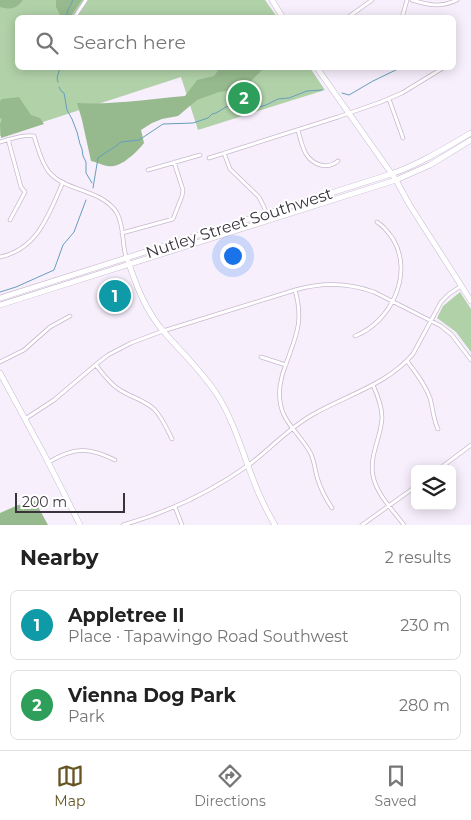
<!DOCTYPE html>
<html lang="en">
<head>
<meta charset="utf-8">
<style>
	:root { --surface:#fff; --page:#f6f6f6; --text:#222; --muted:#767676; --line:#e0e0e0; --accent:#655523 }
	body { margin:0; font-family:Montserrat,sans-serif; background:var(--page); color:var(--text) }
	.controls { position:absolute; right:15px; bottom:15px; display:grid; overflow:hidden; border-radius:8px; box-shadow:0 2px 12px #0003 }
	.controls button { width:45px; height:45px; display:grid; place-items:center; padding:0; border:0; border-bottom:1px solid var(--line); background:var(--surface); color:var(--text); font:25px sans-serif }
	.scale { position:absolute; left:15px; bottom:12px; width:110px; box-sizing:border-box; padding-left:5px; border:2px solid #39343c; border-top:0; font-size:14px; line-height:18px; white-space:nowrap; color:#39343c; -webkit-text-stroke:4px #fff; paint-order:stroke }
	.you { position:absolute; left:232px; top:255px; width:18px; height:18px; margin:-12px; border:4px solid #fff; border-radius:50%; background:#1a73e8; box-shadow:0 0 0 8px #1a73e833 }
	.badge { display:grid; place-items:center; width:32px; height:32px; border-radius:50%; background:var(--accent); color:#fff; font-size:16px; font-weight:700 }
	.pin { position:absolute; translate:-50% -50%; border:2px solid #fff; box-shadow:0 1px 5px #0006 }
	.list { margin:0; padding:0; list-style:none }
	h2 { display:flex; justify-content:space-between; align-items:center; height:65px; margin:0; padding:0 20px; font-size:21px }
	h2 small { font-size:16px; font-weight:400; color:var(--muted) }
	.list li { display:grid; grid-template-columns:32px 1fr auto; gap:15px; align-items:center; box-sizing:border-box; height:70px; margin:0 10px 10px; padding:0 10px; border:1px solid var(--line); border-radius:8px }
	.list b { display:block; font-size:19px; white-space:nowrap }
	.list p { margin:0; font-size:16px; white-space:nowrap; color:var(--muted) }
	.list em { font-size:16px; font-style:normal; color:var(--muted) }
	.icon { flex:none; width:28px; height:28px; fill:none; stroke:currentColor; stroke-width:2; stroke-linecap:round; stroke-linejoin:round }
	.map { position:relative; flex:none; width:471px; height:525px; overflow:hidden }
	.search { position:absolute; background:var(--surface); box-shadow:0 2px 12px #0003; left:15px; right:15px; top:15px; height:55px; display:flex; align-items:center; gap:12px; box-sizing:border-box; padding:0 18px; border-radius:8px; color:var(--muted); font-size:19px }
	.sheet { height:225px; background:var(--surface) }
	nav { display:flex; justify-content:space-around; align-items:center; box-sizing:border-box; height:70px; border-top:1px solid var(--line); background:var(--surface); font-size:14px; color:var(--muted) }
	nav a { display:grid; justify-items:center; gap:2px }
	nav .on { color:var(--accent) }
	.map>svg:first-child { display:block }
	.green { fill:#b1d2a9 }
	.forest { fill:#96ba8d }
	.lines { fill:none; stroke-linecap:round; stroke-linejoin:round }
	.stream { stroke:#679ebd; stroke-width:1 }
	.street-casing { stroke:#c7b8ce; stroke-width:4.5 }
	.secondary-casing { stroke:#c7b8ce; stroke-width:6 }
	.primary-casing { stroke:#c7b8ce; stroke-width:6 }
	.street { stroke:#fff; stroke-width:3 }
	.secondary { stroke:#fff; stroke-width:5 }
	.primary { stroke:#fff; stroke-width:5 }
	.labels { text-anchor:middle; dominant-baseline:central; stroke-width:4; stroke-linejoin:round; paint-order:stroke }
	.street-label { font-size:16px; fill:#39343c; stroke:#fff }
</style>
</head>
<body>
<div class="map">
<svg width="471" height="525" viewBox="0 0 471 525">
	<rect width="100%" height="100%" fill="#f8effd"/>
	<path class="green" d="M0 0H265L277 17 18 18V68H310L325 90 198 130 181 77 0 136Z
		M460 292 471 309V352L456 332 437 318 443 306Z"/>
	<path class="forest" d="M0 0H23C16 9 11 10 0 7Z
		M56 0H82L70 17H61L56 7Z
		M220 68H263L261 71 243 89 219 92 197 100 178 116 162 119 152 123 141 130 144 143C136 153 120 169 107 166 102 165 96 162 91 161L82 120 77 103C113 105 149 99 185 96L197 80 214 76Z
		M19 97 31 115 40 118 44 124 1 138 0 124 2 119 0 118V101L2 99Z
		M35 501 48 525H0V513L18 505Z"/>
	<g class="lines">
		<path class="stream" d="M67 16V12L73 0
			M58 82 57 78 60 68
			M59 87 61 91 64 93 67 110 72 119 77 132 80 144 82 149 83 156 86 162V173L92 183
			M342 93 349 95 373 81 400 68
			M93 188 98 158C106 152 114 148 121 142L139 140 163 124 193 123 208 118 212 114 216 113 226 107 232 105 259 107 266 105 278 99 289 98 307 91 322 90
			M0 292 16 287 54 270 63 245 74 232 86 200"/>
		<g class="street-casing">
			<path id="street" d="M412 0C428 5 441 8 457 0
				M74 18 86 0
				M347 18 372 0
				M402 18 407 0
				M389 99 403 138
				M298 130C300 138 302 147 306 154 313 165 327 170 338 161
				M8 139 21 187 25 192 10 220
				M0 142C10 139 24 134 34 136 38 148 41 162 49 172 66 192 102 189 117 213 124 226 122 243 126 257
				M224 153 230 169 259 197 264 207 269 220
				M209 158 338 117 381 102 402 93 443 68
				M148 170 200 155
				M122 233 173 219 182 196 183 190 174 162
				M0 257C38 249 49 214 63 182
				M295 290C304 321 296 336 286 364 283 371 281 379 280 386 276 421 298 429 311 454 315 463 315 472 318 480 321 490 326 499 332 508
				M355 336C391 322 414 274 393 239 388 232 384 226 377 222
				M261 357 286 365
				M407 361C416 373 425 384 430 398 433 408 433 419 438 429
				M0 362 24 350 50 327 70 316
				M96 365C103 374 110 384 120 390 131 397 144 400 154 409 162 417 167 429 172 439
				M373 385C378 396 382 406 382 418 381 438 369 455 373 476 377 495 393 510 404 525
				M25 419 54 400 99 362 108 355 131 343 163 331 295 290C322 282 347 282 374 292L441 326 452 335 471 360
				M49 462C74 447 89 447 115 460
				M439 469 471 445
				M175 507 182 525
				M123 525C169 512 211 492 250 464 271 448 289 428 312 415 346 395 387 385 413 354L441 302 449 294 461 286
				M362 525 415 487"/>
		</g>
		<g class="secondary-casing">
			<path id="secondary" d="M272 0 283 18
				M317 68 396 180 409 204 471 301
				M127 258C136 285 145 310 164 332 183 354 202 371 218 396 237 427 245 462 259 494 264 505 269 515 275 525
				M0 373 45 456 80 525"/>
		</g>
		<g class="primary-casing">
			<path id="primary" d="M0 298 391 174C420 164 445 148 471 133
				M0 305 396 180 430 165 471 140"/>
		</g>
		<use href="#street" class="street"/>
		<use href="#secondary" class="secondary"/>
		<use href="#primary" class="primary"/>
	</g>
	<g class="labels">
		<g class="street-label">
			<text transform="translate(239 223) rotate(-18)">Nutley Street Southwest</text>
		</g>
	</g>
</svg>
<div class="controls">
<button><svg class="icon" aria-label="layers" viewBox="0 0 24 24"><path d="M12 4l9 5-9 5-9-5zM3 14l9 5 9-5"/></svg></button>
</div>
<div class="scale">200 m</div>
<div class="you"></div>
<div class="pin badge" style="left:115px;top:296px;background:#0f9aa8">1</div>
<div class="pin badge" style="left:244px;top:98px;background:#2e9e5b">2</div>
<div class="search"><svg class="icon" aria-label="search" viewBox="0 0 24 24"><circle cx="10" cy="10" r="6"/><path d="M15 15l6 6"/></svg>Search here</div>
</div>
<section class="sheet">
<h2>Nearby<small>2 results</small></h2>
<ul class="list">
<li><span class="badge" style="background:#0f9aa8">1</span><div><b>Appletree II</b><p>Place · Tapawingo Road Southwest</p></div><em>230 m</em></li>
<li><span class="badge" style="background:#2e9e5b">2</span><div><b>Vienna Dog Park</b><p>Park</p></div><em>280 m</em></li>
</ul>
</section>
<nav>
<a class="on"><svg class="icon" aria-label="map" viewBox="0 0 24 24"><path d="M3 6l6-2 6 2 6-2v14l-6 2-6-2-6 2zM9 4v14M15 6v14"/></svg>Map</a>
<a><svg class="icon" aria-label="directions" viewBox="0 0 24 24"><path d="M12 3l9 9-9 9-9-9zM9 14v-3h6M13 9l2 2-2 2"/></svg>Directions</a>
<a><svg class="icon" aria-label="saved" viewBox="0 0 24 24"><path d="M7 4h10v16l-5-4-5 4z"/></svg>Saved</a>
</nav>
</body>
</html>
